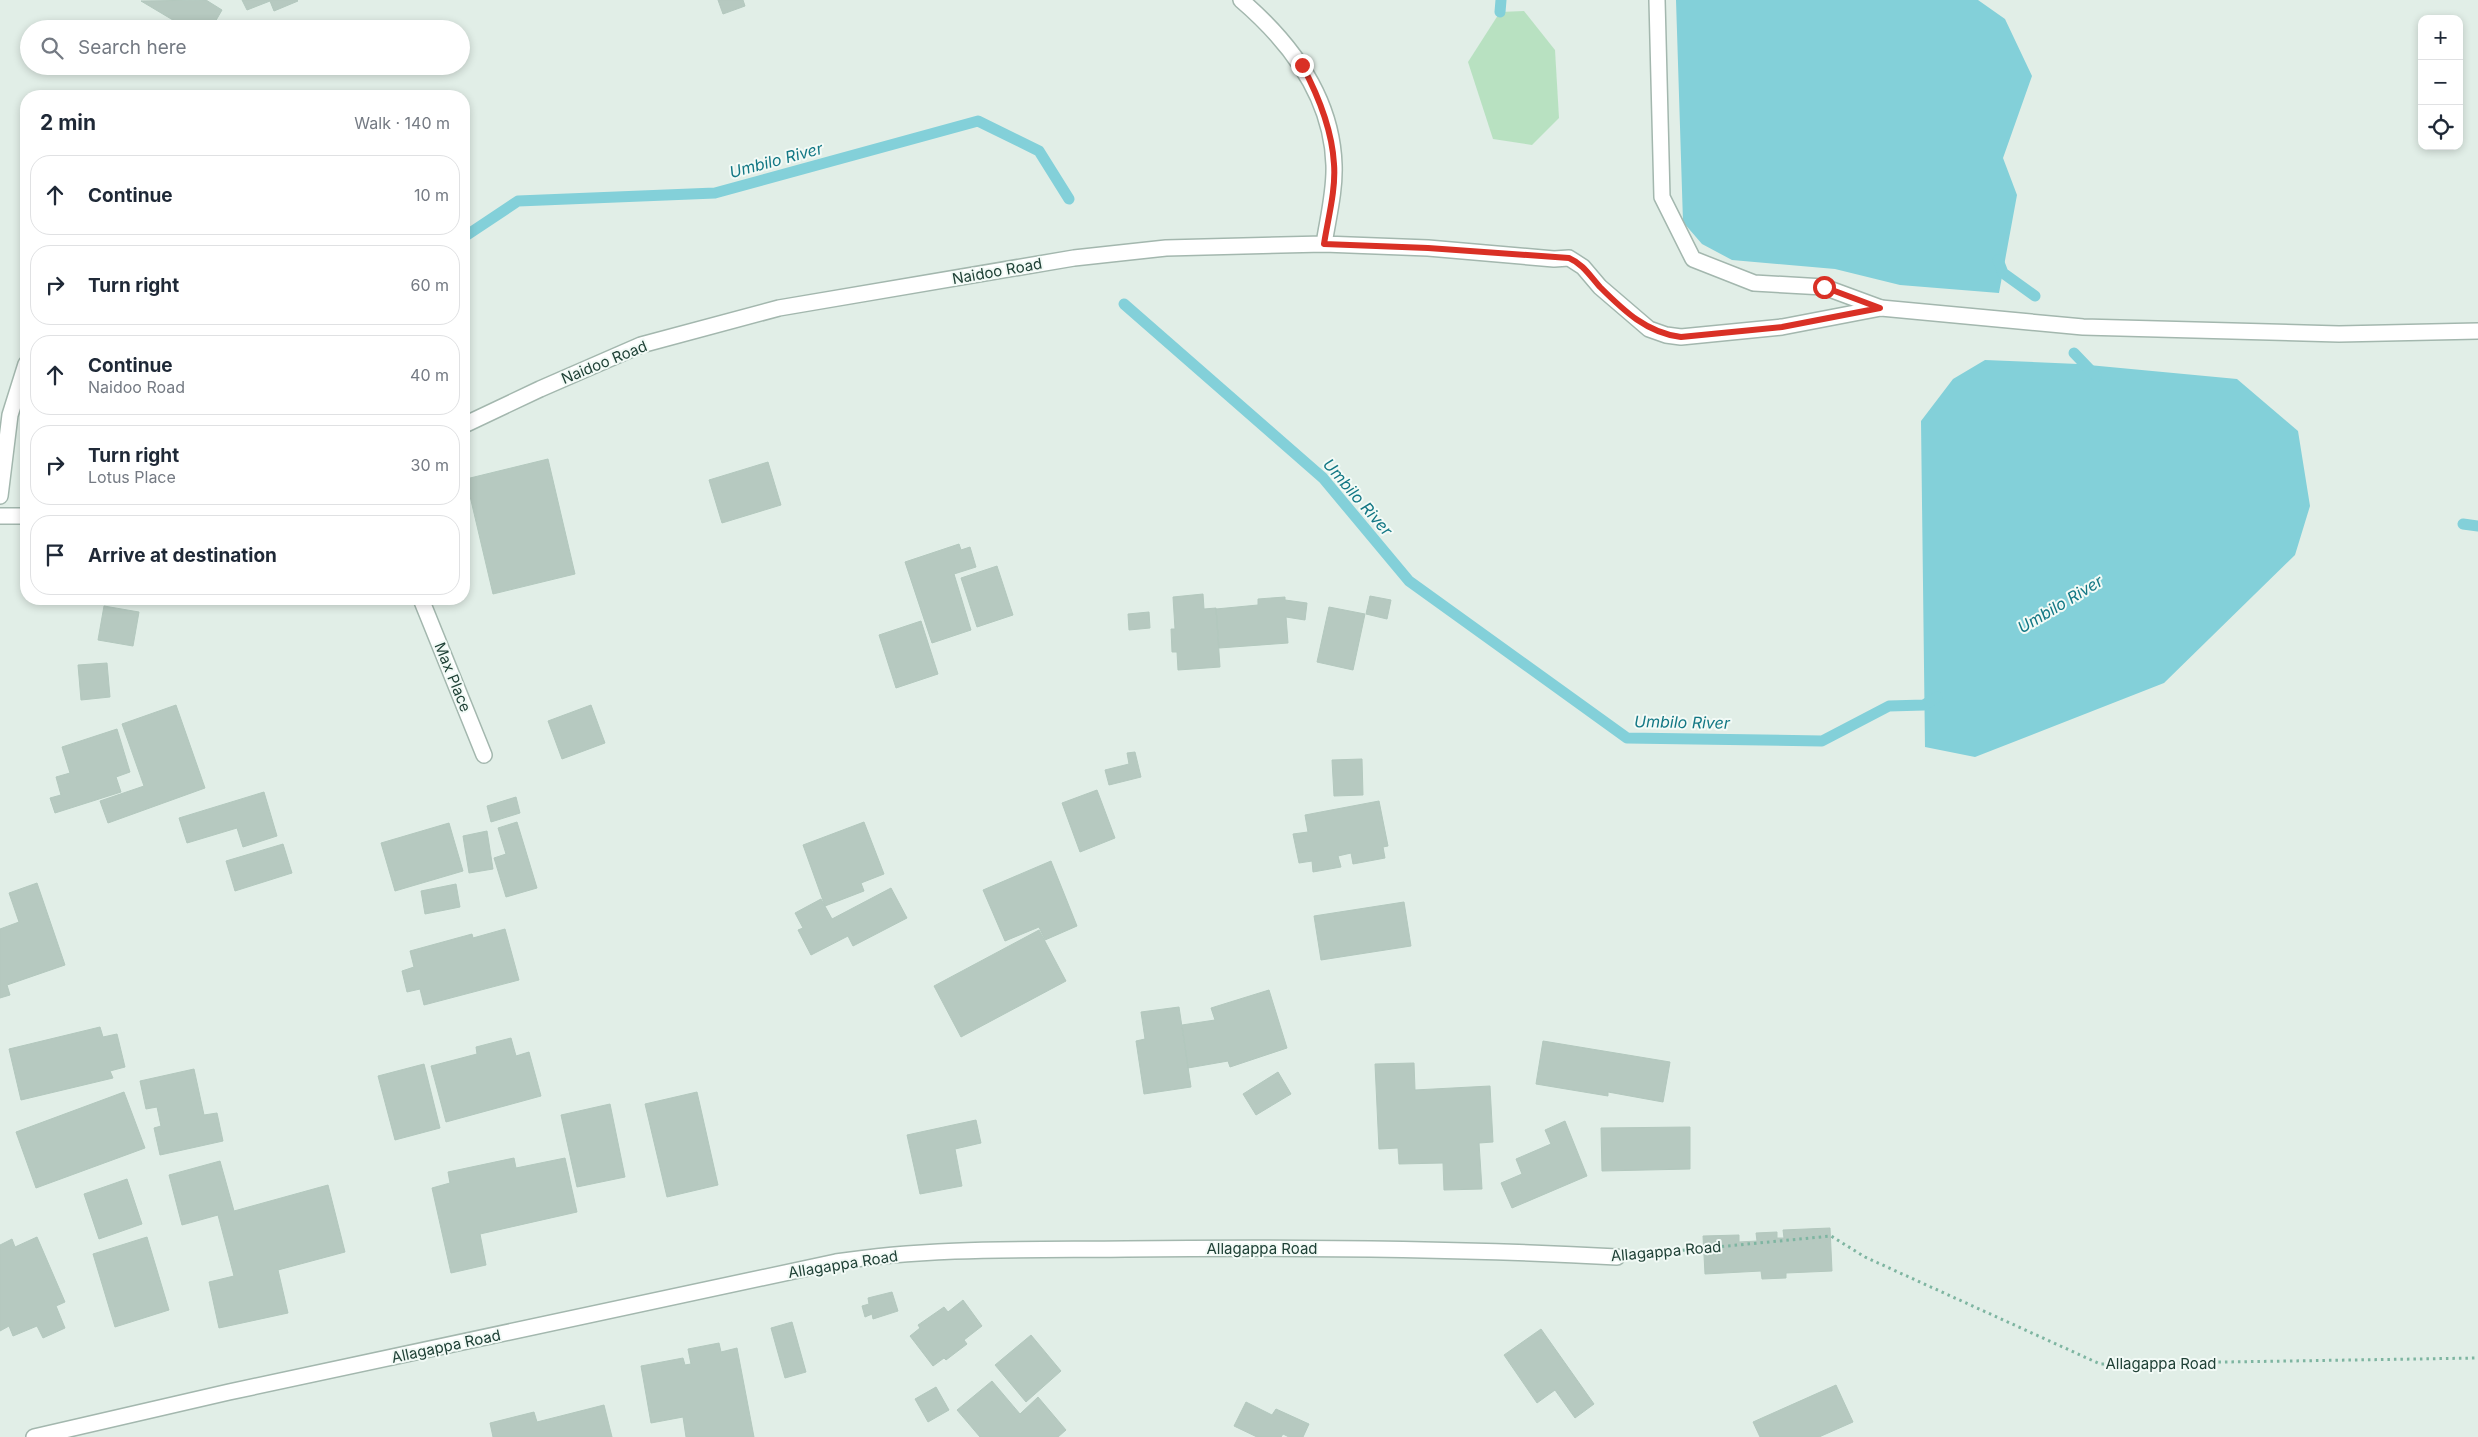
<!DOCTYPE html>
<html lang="en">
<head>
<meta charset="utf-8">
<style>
	:root { --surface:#fff; --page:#f6f6f7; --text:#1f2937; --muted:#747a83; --line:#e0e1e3 }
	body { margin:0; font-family:Inter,sans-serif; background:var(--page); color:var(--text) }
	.controls { position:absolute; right:15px; top:15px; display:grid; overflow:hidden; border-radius:10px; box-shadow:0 2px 8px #0003 }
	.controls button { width:45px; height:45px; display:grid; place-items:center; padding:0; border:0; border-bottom:1px solid var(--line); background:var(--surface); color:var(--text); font:25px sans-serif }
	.stop { position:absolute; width:15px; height:15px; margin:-11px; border:4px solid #d93025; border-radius:50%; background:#fff }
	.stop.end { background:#d93025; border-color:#fff; box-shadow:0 1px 5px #0008 }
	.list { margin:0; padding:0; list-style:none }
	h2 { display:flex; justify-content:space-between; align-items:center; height:65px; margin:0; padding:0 20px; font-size:21px }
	h2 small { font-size:16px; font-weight:400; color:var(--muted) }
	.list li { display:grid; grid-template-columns:32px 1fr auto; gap:15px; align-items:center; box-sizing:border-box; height:80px; margin:0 10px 10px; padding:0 10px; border:1px solid var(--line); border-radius:20px }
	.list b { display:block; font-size:19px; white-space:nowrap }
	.list p { margin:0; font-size:16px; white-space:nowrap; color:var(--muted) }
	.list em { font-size:16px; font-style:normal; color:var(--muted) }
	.icon { flex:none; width:28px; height:28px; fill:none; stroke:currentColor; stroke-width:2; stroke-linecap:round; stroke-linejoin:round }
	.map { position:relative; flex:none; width:2478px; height:1437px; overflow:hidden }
	.search { position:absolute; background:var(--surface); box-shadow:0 2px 8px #0003; left:20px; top:20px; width:450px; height:55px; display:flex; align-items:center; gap:12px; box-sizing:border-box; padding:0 18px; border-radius:28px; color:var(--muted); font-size:19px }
	.panel { position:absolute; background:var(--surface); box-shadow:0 2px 8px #0003; left:20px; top:90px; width:450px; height:515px; border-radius:20px }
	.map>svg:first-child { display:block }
	.green { fill:#b8e1c1 }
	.water { fill:#83d0d9 }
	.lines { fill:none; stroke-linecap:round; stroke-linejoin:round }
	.stream { stroke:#83d0d9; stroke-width:11 }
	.building { fill:#b6c9c0; stroke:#b3c8be }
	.service-casing { stroke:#a3b7ae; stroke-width:18 }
	.minor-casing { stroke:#a3b7ae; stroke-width:18 }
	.path { stroke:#7eb5a1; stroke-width:3; stroke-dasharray:2.5 4; stroke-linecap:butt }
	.service { stroke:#fff; stroke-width:15 }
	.minor { stroke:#fff; stroke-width:15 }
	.route { stroke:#d93025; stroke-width:6 }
	.labels { text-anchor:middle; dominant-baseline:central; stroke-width:4; stroke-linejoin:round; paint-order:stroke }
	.street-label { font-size:15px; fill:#1f4136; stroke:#f2faf6 }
	.water-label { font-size:16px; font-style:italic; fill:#127784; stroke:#f2faf6 }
</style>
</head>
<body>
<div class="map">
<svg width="2478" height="1437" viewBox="0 0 2478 1437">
	<rect width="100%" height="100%" fill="#e1eee7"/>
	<path class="green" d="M1524 11 1555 50 1559 118 1532 145 1493 139 1468 62 1500 12Z"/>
	<path class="water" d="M1676 0H1978L2005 19 2032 76 2003 158 2017 195 1999 293 1900 285 1835 269 1732 260 1702 244 1683 222Z
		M1985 360 2078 364 2237 379 2298 431 2310 506 2295 555 2164 683 1975 757 1925 747 1921 421 1953 379Z"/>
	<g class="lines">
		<path class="stream" d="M1500 12 1501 0
			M464 237 518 201 715 193 978 121 1039 151 1069 199
			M1998 260 2003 273 2035 296
			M1124 304 1323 478 1409 581 1627 738 1822 741 1889 706 1924 705 1937 697
			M2074 353 2096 376
			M2463 524 2478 526"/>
	</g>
	<path class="building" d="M206 0 222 10 211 29H188L141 1Z
		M242 0H297L298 1 274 11 270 1 247 10Z
		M718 0H743L745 6 723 14Z
		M548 459 575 574 493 594 466 479Z
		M768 462 781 505 722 523 709 480Z
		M959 544 961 550 970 547 976 567 954 574 971 630 932 643 905 562Z
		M997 566 1013 615 977 627 961 578Z
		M1203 594 1204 609 1216 608 1220 667 1178 670 1177 652H1172L1171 629H1175L1173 597Z
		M1370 596 1391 600 1387 619 1366 614Z
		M1285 597V600L1307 603 1305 620 1286 617 1288 643 1219 648 1216 609 1258 605V599Z
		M104 606 139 612 133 646 98 640Z
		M1329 607 1365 614 1353 670 1317 662Z
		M1149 612 1150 628 1129 630 1128 614Z
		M921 621 938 674 896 688 879 635Z
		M107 663 110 697 81 700 78 665Z
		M176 705 205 788 108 823 100 801 144 786 122 724Z
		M591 705 605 743 562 759 548 721Z
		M117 729 130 772 116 777 121 792 55 813 50 798 61 795 56 777 70 773 62 747Z
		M1135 752 1141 777 1109 785 1105 770 1129 764 1127 753Z
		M1362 759 1363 795 1334 796 1332 760Z
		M1097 790 1115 838 1080 852 1062 803Z
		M264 792 277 836 243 847 237 828 187 843 179 818Z
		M516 797 520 813 491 822 487 806Z
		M1379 801 1388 846 1383 847 1385 858 1353 864 1351 853 1338 856 1341 867 1313 872 1312 861 1299 863 1293 834 1308 832 1305 815Z
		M517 822 537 888 506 897 494 858 506 854 498 828Z
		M864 822 884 874 861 883 864 891 825 906 803 845Z
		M449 823 463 871 395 891 381 843Z
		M487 831 493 869 469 873 463 836Z
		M283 844 292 873 235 891 226 861Z
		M1051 861 1077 926 1045 940 1039 927 1005 941 983 890Z
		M37 883 65 965 7 985 10 995 0 998V929L19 922 9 893Z
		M456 884 460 907 425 914 421 891Z
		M891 888 907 918 853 946 848 936 811 955 798 930 803 928 795 913 821 899 832 919Z
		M1404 902 1411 946 1321 960 1314 916Z
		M505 929 519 980 424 1005 420 989 407 992 402 971 414 967 410 951 472 934 473 938Z
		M1039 930 1066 981 961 1037 934 986Z
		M1269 990 1287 1048 1230 1067 1228 1061 1188 1068 1182 1025 1215 1020 1211 1008Z
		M1179 1007 1191 1087 1144 1094 1136 1041 1145 1039 1141 1012Z
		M100 1027 103 1037 117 1034 125 1067 110 1071 113 1078 21 1100 9 1049Z
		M511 1038 516 1056 529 1052 541 1096 446 1122 431 1066 477 1054 476 1047Z
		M1543 1041 1670 1062 1663 1102 1608 1092V1096L1536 1084Z
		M1414 1063 1415 1090 1490 1086 1493 1142 1479 1143 1482 1189 1444 1190 1443 1163 1399 1164 1398 1148 1379 1149 1375 1064Z
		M424 1064 440 1128 395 1140 378 1076Z
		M194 1069 204 1115 217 1113 223 1141 160 1155 154 1128 161 1126 157 1107 146 1109 140 1081Z
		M1278 1072 1291 1094 1256 1115 1243 1094Z
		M124 1092 145 1148 36 1188 16 1132Z
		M697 1092 718 1185 667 1197 645 1104Z
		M610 1104 625 1177 577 1187 561 1115Z
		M976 1120 981 1143 955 1149 962 1186 920 1194 907 1135Z
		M1565 1121 1587 1176 1512 1208 1501 1183 1522 1174 1516 1159 1551 1144 1545 1130Z
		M1690 1127V1169L1602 1171 1601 1128Z
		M514 1158 516 1168 565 1158 577 1212 480 1234 486 1265 451 1273 432 1188 450 1183 448 1172Z
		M220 1161 234 1211 328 1185 345 1252 278 1270 288 1313 219 1328 209 1282 234 1276 218 1215 182 1225 169 1175Z
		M127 1179 142 1224 99 1239 84 1194Z
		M1830 1228 1832 1271 1786 1273V1278L1762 1279 1761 1271 1705 1274 1703 1236 1739 1235V1242L1757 1241 1756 1233 1777 1232V1238H1784L1783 1230Z
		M37 1237 65 1302 56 1306 65 1328 43 1338 37 1326 13 1336 9 1326 0 1331V1245L12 1239 15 1247Z
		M147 1237 169 1310 115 1327 93 1254Z
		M892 1292 898 1311 873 1319 872 1314 865 1317 862 1306 869 1304 868 1298Z
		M963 1300 982 1326 964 1340 967 1344 946 1360 944 1358 933 1366 910 1336 920 1328 918 1325 944 1307 948 1312Z
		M792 1322 806 1372 785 1378 771 1328Z
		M1541 1329 1594 1404 1575 1418 1555 1390 1537 1403 1504 1355Z
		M1031 1335 1061 1371 1026 1402 995 1365Z
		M719 1343 721 1352 737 1348 754 1437H686L683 1417 651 1423 641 1366 683 1358 685 1365 691 1364 688 1349Z
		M992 1381 1020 1414 1038 1397 1066 1430 1058 1437H980L957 1410Z
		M1836 1385 1853 1422 1819 1437H1760L1753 1422Z
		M936 1387 949 1410 928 1422 915 1399Z
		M1246 1402 1272 1415 1276 1409 1309 1424 1303 1437H1289L1283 1434 1281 1437H1257L1234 1426Z
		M604 1405 612 1437H493L490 1423 534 1412 537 1422Z"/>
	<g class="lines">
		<g class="service-casing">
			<path id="service" d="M1657 0 1662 197 1693 259 1754 283 1824 287 1881 308
				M0 496 10 415 26 364"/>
		</g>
		<g class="minor-casing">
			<path id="minor" d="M1241 0C1290 42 1332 97 1334 165 1335 191 1328 218 1324 244
				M464 425 540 389 641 345 779 308 1074 258 1166 248 1324 244 1428 248 1554 259 1569 258 1583 267 1600 287 1649 329 1666 335 1681 337 1782 327 1881 308 2083 327 2339 334 2478 331
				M0 516H26
				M421 599 484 755
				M34 1437 229 1392 836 1262C932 1247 1030 1250 1126 1249 1291 1247 1452 1248 1617 1257"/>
		</g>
		<path class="path" d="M1644 1254 1831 1236 1865 1257 2100 1364 2478 1358"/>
		<use href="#service" class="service"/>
		<use href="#minor" class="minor"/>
	</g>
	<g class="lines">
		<path class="route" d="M1302 65C1318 95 1332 129 1334 164 1336 190 1328 218 1324 244L1428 248 1569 258C1583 264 1590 276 1600 287 1624 311 1647 333 1681 337L1782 327 1880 308 1824 287"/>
	</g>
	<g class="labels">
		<g class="street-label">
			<text transform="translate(997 271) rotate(-10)">Naidoo Road</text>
			<text transform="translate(604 362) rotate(-22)">Naidoo Road</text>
			<text transform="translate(453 677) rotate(68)">Max Place</text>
			<text x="1262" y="1248">Allagappa Road</text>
			<text transform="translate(1666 1251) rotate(-5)">Allagappa Road</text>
			<text transform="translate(843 1264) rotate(-9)">Allagappa Road</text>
			<text transform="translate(446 1346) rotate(-12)">Allagappa Road</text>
			<text x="2161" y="1363">Allagappa Road</text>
		</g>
		<g class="water-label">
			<text transform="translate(776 160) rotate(-15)">Umbilo River</text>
			<text transform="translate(1358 497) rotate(49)">Umbilo River</text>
			<text transform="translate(2060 604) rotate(-31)">Umbilo River</text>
			<text transform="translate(1682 722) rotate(1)">Umbilo River</text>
		</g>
	</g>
</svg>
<div class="controls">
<button>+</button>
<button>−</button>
<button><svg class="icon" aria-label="locate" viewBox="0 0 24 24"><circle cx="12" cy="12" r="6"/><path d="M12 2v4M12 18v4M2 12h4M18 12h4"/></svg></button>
</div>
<div class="stop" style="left:1824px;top:287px"></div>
<div class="stop end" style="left:1302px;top:65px"></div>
<div class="search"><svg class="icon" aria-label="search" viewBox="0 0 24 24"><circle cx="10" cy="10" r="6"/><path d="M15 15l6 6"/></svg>Search here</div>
<section class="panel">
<h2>2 min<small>Walk · 140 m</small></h2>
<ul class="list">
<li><svg class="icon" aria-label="ahead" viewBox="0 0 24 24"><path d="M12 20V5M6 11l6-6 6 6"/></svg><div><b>Continue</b></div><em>10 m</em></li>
<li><svg class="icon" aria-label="right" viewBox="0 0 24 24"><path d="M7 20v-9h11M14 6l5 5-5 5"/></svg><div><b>Turn right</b></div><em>60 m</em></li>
<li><svg class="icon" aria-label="ahead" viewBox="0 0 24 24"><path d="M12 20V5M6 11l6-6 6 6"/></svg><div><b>Continue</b><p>Naidoo Road</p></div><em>40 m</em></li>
<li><svg class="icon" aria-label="right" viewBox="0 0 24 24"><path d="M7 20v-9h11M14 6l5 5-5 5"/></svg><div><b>Turn right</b><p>Lotus Place</p></div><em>30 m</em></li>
<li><svg class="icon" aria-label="arrive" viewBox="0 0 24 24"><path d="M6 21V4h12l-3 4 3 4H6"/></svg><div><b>Arrive at destination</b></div></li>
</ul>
</section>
</div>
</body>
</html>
